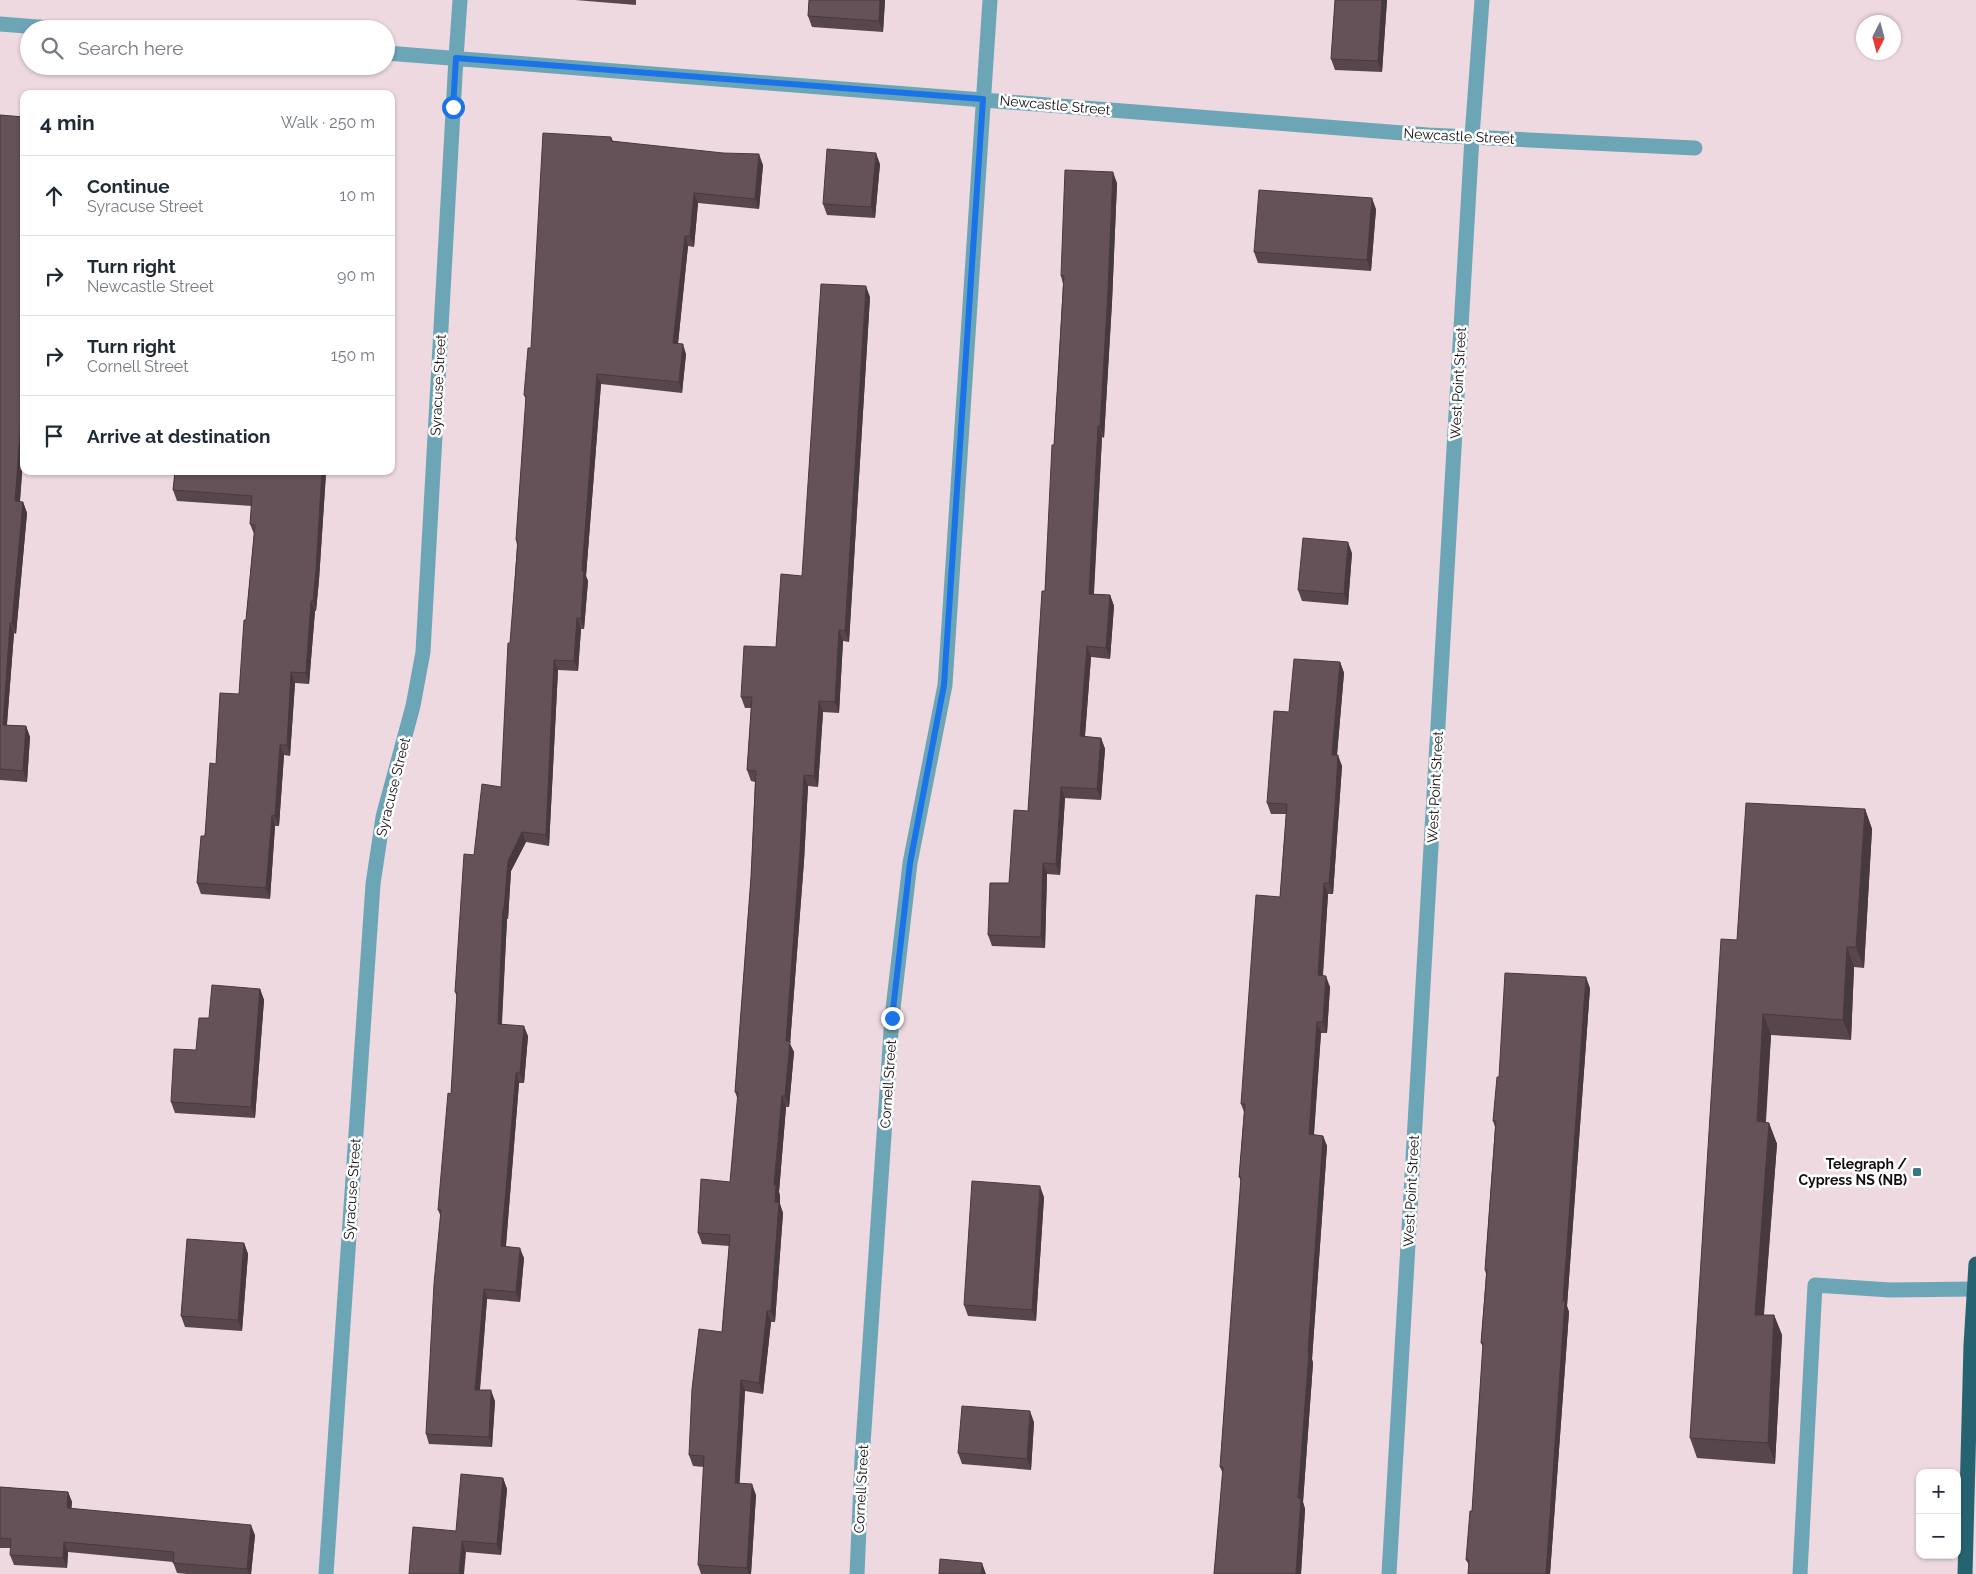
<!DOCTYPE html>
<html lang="en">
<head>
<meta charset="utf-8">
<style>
	:root { --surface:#fff; --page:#f6f6f7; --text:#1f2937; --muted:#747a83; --line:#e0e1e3 }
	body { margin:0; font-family:Raleway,sans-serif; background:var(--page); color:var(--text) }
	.controls { position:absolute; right:15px; bottom:15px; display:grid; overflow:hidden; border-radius:10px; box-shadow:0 1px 4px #0004 }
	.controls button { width:45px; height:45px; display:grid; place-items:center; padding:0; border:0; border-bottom:1px solid var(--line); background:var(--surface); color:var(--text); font:25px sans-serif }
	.compass { position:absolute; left:1856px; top:15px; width:45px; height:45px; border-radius:50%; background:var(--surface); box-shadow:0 1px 4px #0004; rotate:186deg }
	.stop { position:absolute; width:15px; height:15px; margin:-11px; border:4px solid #1a73e8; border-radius:50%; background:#fff }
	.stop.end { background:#1a73e8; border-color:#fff; box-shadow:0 1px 5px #0008 }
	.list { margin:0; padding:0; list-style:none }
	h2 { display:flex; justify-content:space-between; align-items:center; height:65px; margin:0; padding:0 20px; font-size:21px }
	h2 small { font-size:16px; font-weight:400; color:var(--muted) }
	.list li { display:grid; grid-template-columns:32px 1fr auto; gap:15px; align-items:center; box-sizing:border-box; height:80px; padding:0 20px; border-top:1px solid var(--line) }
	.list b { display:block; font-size:19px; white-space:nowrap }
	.list p { margin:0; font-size:16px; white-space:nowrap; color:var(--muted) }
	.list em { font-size:16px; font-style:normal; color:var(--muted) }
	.icon { flex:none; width:28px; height:28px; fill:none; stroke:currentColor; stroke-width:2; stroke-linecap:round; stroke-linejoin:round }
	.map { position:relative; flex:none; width:1976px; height:1574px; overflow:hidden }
	.search { position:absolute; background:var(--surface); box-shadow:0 1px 4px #0004; left:20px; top:20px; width:375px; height:55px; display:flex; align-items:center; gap:12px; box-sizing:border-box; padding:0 18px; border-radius:28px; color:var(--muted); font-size:19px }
	.panel { position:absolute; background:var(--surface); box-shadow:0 1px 4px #0004; left:20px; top:90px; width:375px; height:385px; border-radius:10px }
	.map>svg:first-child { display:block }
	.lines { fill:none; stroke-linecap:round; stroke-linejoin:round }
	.service { stroke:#6ca6b6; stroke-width:15 }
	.minor { stroke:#6ca6b6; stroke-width:15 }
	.trunk { stroke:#266371; stroke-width:15 }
	.wall { fill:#57474d }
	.shaded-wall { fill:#47393e }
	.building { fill:#655259; stroke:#47393e }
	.route { stroke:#1a73e8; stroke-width:6 }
	.poi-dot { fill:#357889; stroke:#fff; stroke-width:2 }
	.labels { text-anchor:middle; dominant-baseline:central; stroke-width:5; stroke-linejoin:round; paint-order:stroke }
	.street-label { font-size:14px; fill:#140d10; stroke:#fff }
	.poi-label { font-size:14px; font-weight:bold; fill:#140d10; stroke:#fff; text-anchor:end }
</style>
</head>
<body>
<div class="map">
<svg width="1976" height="1574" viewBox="0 0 1976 1574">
	<rect width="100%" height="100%" fill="#efd9e1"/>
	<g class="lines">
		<path class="service" d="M1800 1574 1815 1285 1890 1290 1975 1289"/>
		<path class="minor" d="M0 24 63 29
			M386 53 1428 135 1695 148
			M326 1574 373 884 383 817 413 706 423 652 456 58 460 0
			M857 1574 862 1459 892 1017 910 863 945 685 990 0
			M1389 1574 1472 137 1482 0"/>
		<path class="trunk" d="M1965 1574 1971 1345 1976 1264"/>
	</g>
	<path class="wall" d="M575 0H636V5Z
		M809 0H885L883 32 812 27 808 16Z
		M1335 0H1387L1382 72 1335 70 1331 59Z
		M0 115 24 117V446L20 502H23L27 513 16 634 14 633 7 725 26 726 30 737 27 782 0 780Z
		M611 137 613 141 763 165 759 209 698 203 694 247 688 246 678 344 686 354 682 393 601 384 586 576 588 581 584 629H581L578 671 558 670 549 846 526 842 511 871 508 919H507L502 1024 528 1036 524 1083H519L506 1246 524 1258 520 1302 487 1299 480 1390 495 1401 492 1447 429 1444 426 1434 441 1217 438 1210 451 1094 457 997 455 992 474 855 501 787 517 545 516 540 526 400 524 395Z
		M880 164 875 218 827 215 823 204Z
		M1117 183 1112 302 1104 438 1102 437 1094 594 1110 595 1114 606 1110 659 1091 657 1085 737 1101 738 1105 749 1101 800 1065 798 1060 875 1047 874 1045 948 992 946 988 935 1009 883 1028 811 1045 591 1054 445 1063 284 1061 276Z
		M1376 209 1371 271 1258 263 1254 252Z
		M870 297 849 642 843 641 839 713 823 712 818 787 808 786 804 861 790 1044 794 1052 789 1107H786L779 1192 780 1196V1204L783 1213 775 1322H771L763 1394 745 1391 739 1483 756 1495 751 1574H701L698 1565 704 1467 693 1466 689 1455 722 1332 729 1246 702 1244 698 1233 730 1182 738 1100 735 1092 751 877 755 782 751 781 747 770 751 708H745L741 697 776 647 802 576Z
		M175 471H330V473H326L319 580 316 611H315L309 684 295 683 290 756 284 755 279 826H275L270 899 201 894 197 883 216 764 239 694 254 534 250 524 252 506 177 501 173 490Z
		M1352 553 1348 605 1302 601 1298 590Z
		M1340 662 1344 673 1337 755 1342 766 1333 894H1328L1323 976 1330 987 1327 1033H1321L1314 1135 1323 1136 1327 1146 1312 1359 1313 1363 1303 1502 1305 1509 1301 1574H1214L1223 1474 1220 1467 1241 1181 1239 1177 1244 1112 1241 1104 1280 897 1286 814H1271L1267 803 1289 712Z
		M1865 809 1872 829 1864 968 1854 967 1851 1040 1771 1035 1766 1122 1769 1123 1777 1144 1764 1315H1774L1782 1335 1775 1464 1697 1458 1690 1438 1737 940Z
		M1590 988 1567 1306 1569 1312 1550 1574H1468L1469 1565 1466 1560 1472 1511 1483 1347 1481 1343 1486 1274 1485 1270 1495 1127 1493 1121 1499 1077Z
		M260 989 264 1000 255 1118 175 1113 171 1102 196 1050 209 1018Z
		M1044 1197 1036 1321 968 1316 964 1305Z
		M244 1243 248 1254 242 1331 185 1327 181 1316Z
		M1034 1422 1031 1470 962 1464 958 1453Z
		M503 1478 507 1489 501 1555 466 1552 456 1531Z
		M0 1487 68 1492 72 1502 71 1508 255 1535 251 1574H187L177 1573 173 1562 68 1552 67 1568 14 1565 10 1555 11 1548H0Z"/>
	<path class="shaded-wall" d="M880 0H885L883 32 879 21Z
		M1382 0H1387L1382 72 1378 61Z
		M876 153 880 164 875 218 871 207Z
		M759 154 763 165 759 209 755 199Z
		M1113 172 1117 183 1112 302 1104 438 1100 427Z
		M694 193 698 203 694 247 690 236Z
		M1372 198 1376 209 1371 271 1367 260Z
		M685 236 688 246 677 353 673 343Z
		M866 286 870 297 849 642 845 631Z
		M683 344 686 354 682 393 679 382Z
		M597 374 601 384 586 576 588 581 584 629 581 619 582 571Z
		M24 382V446L19 512 15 501Z
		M1098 426 1102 437 1093 605 1089 594Z
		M322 471H326V473L319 580 316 611 313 601Z
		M23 502 27 513 16 634 12 623Z
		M1348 542 1352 553 1348 605 1344 594Z
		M1110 595 1114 606 1110 659 1106 648Z
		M311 601 315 611 309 684 306 673Z
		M577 618 581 629 578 671 574 661Z
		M10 623 14 633 6 735 3 725Z
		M839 630 843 641 839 713 835 702Z
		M1087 646 1091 657 1084 747 1080 736Z
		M554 660 558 670 549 846 546 835Z
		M1340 662 1344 673 1336 766 1332 755Z
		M291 672 295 683 290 756 287 745Z
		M819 701 823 712 818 787 814 776Z
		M26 726 30 737 27 782 23 771Z
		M1101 738 1105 749 1101 800 1097 789Z
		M280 745 284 755 279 826 275 816Z
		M1338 755 1342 766 1333 894 1329 883Z
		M804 775 808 786 804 861 790 1044 794 1052 789 1107 785 1096 786 1041Z
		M1061 787 1065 798 1060 875 1056 864Z
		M1865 809 1872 829 1864 968 1856 947Z
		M272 815 275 826 270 899 266 888Z
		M522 832 526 842 511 871 508 919 504 909 508 861Z
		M1043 863 1047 874 1045 948 1041 937Z
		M1324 883 1328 894 1322 986 1318 975Z
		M503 909 507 919 501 1034 498 1024Z
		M1847 947 1854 967 1851 1040 1843 1020Z
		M1326 976 1330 987 1327 1033 1323 1022Z
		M1586 977 1590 988 1567 1306 1569 1312 1550 1574H1546L1563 1301Z
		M260 989 264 1000 255 1118 251 1107Z
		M1763 1014 1771 1035 1764 1142 1757 1121Z
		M1317 1022 1321 1033 1313 1145 1309 1134Z
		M524 1026 528 1036 524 1083 520 1073Z
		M516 1073 519 1083 505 1256 501 1246Z
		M782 1096 786 1107 779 1192 780 1196V1204L783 1213 775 1322 771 1311 775 1202 774 1185Z
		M1769 1123 1777 1144 1762 1335 1755 1315Z
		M1323 1136 1327 1146 1312 1359 1313 1363 1303 1502 1305 1509 1301 1574H1296L1298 1498 1308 1352Z
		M1040 1186 1044 1197 1036 1321 1032 1310Z
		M244 1243 248 1254 242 1331 238 1320Z
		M520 1248 524 1258 520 1302 516 1292Z
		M484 1289 487 1299 479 1400 475 1390Z
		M767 1311 771 1322 763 1394 759 1383Z
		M1774 1315 1782 1335 1775 1464 1768 1443Z
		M741 1380 745 1391 739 1494 735 1483Z
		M491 1390 495 1401 492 1447 489 1437Z
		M1030 1411 1034 1422 1031 1470 1027 1459Z
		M503 1478 507 1489 501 1555 497 1544Z
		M752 1484 756 1495 751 1574H749L747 1568Z
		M68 1492 72 1502 71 1518 67 1508Z
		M251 1525 255 1535 251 1574H249L247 1569Z
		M462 1541 466 1552 464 1574H459Z
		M64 1542 68 1552 67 1568 63 1558Z
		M982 1563 986 1574H981Z"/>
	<path class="building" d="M809 0H880L879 21 808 16Z
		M1335 0H1382L1378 61 1331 59Z
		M0 115 24 117V382L15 501 23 502 12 623H10L3 725 26 726 23 771 0 769Z
		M543 133 611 137V141L723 153 759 154 755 199 694 193 690 236H685L673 343 683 344 679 382 597 374 582 571H584L581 619 577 618 574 661 554 660 546 835 522 832 508 861 504 909H503L498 1024 524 1026 520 1073H516L501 1246 520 1248 516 1292 484 1289 475 1390H491L489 1437 426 1434 434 1284 441 1210H438L448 1093 451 1094 457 992H455L464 854 474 855 482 784 501 787 508 643H510L518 541 516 540 526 396 524 395 528 348H531Z
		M827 149 876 153 871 207 823 204Z
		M1065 170 1113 172 1108 291 1100 427 1098 426 1089 594 1110 595 1106 648 1087 646 1080 736 1101 738 1097 789 1061 787 1056 864 1043 863 1041 937 988 935 990 883H1009L1014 810 1028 811 1042 591H1045L1052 445H1054L1064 276H1061Z
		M1259 190 1372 198 1367 260 1254 252Z
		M821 284 866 286 845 631 839 630 835 702 819 701 814 776 804 775 800 850 786 1041H790L785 1096H782L774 1185H776L775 1202H779L771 1311H767L759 1383 741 1380 735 1483 752 1484 747 1568 698 1565 704 1456 689 1455 692 1389 699 1329 722 1332 730 1235 698 1233 701 1179 730 1182 738 1092H735L751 877 756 771 747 770 752 697H741L744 646 776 647 781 574 802 576Z
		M175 471H322L316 570 313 601H311L306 673 291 672 287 745H280L275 816 272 815 266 888 197 883 201 836H205L210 763 216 764 220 693 239 694 244 620H246L255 525 250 524 252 496 173 490Z
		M1303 538 1348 542 1344 594 1298 590Z
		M1294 659 1340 662 1332 755H1338L1335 807 1329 883H1324L1318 975 1326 976 1323 1022H1317L1309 1134 1323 1136 1308 1352H1309L1298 1498H1301L1296 1574H1214L1223 1467H1220L1241 1177H1239L1245 1104H1241L1256 895 1280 897 1287 804 1267 803 1274 711 1289 712Z
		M1746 803 1865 809 1856 947H1847L1843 1020 1763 1014 1757 1121 1769 1123 1755 1315H1774L1768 1443 1690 1438 1721 939 1737 940Z
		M1505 973 1586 977 1563 1301H1565L1546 1574H1468L1469 1560H1466L1470 1511H1472L1483 1343H1481L1487 1270H1485L1496 1121H1493L1497 1077H1499Z
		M212 985 260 989 251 1107 171 1102 174 1049 196 1050 199 1018H209Z
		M972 1181 1040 1186 1032 1310 964 1305Z
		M187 1239 244 1243 238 1320 181 1316Z
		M962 1406 1030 1411 1027 1459 958 1453Z
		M461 1474 503 1478 497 1544 462 1541 459 1574H409L413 1527 456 1531Z
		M0 1487 68 1492 67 1508 251 1525 247 1569 173 1563 174 1552 64 1542 63 1558 10 1555 11 1539 0 1538Z
		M940 1559 982 1563 981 1574H939Z"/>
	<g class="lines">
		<path class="route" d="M453 107 456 58 983 99 944 685 910 863 892 1018"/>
	</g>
	<rect class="poi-dot" x="1912" y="1167" width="10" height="10" rx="2.5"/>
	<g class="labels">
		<g class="street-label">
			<text transform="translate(1055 105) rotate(5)">Newcastle Street</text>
			<text transform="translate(1459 136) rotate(3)">Newcastle Street</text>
			<text transform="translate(1458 383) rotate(-87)">West Point Street</text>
			<text transform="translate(438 385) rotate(-87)">Syracuse Street</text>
			<text transform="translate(393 787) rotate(-76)">Syracuse Street</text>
			<text transform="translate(1435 787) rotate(-87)">West Point Street</text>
			<text transform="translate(888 1084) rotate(-86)">Cornell Street</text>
			<text transform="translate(352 1189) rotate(-86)">Syracuse Street</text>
			<text transform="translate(1411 1191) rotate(-87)">West Point Street</text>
			<text transform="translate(861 1489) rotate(-87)">Cornell Street</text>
		</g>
		<g class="poi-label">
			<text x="1907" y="1164">Telegraph /<tspan x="1907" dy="16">Cypress NS (NB)</tspan></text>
		</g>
	</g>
</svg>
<div class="controls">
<button>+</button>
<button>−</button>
</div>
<svg class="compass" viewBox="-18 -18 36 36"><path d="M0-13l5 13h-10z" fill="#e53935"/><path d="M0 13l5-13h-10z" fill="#747a83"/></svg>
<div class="stop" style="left:453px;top:107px"></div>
<div class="stop end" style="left:892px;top:1018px"></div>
<div class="search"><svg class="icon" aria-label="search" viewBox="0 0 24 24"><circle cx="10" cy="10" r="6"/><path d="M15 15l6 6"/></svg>Search here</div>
<section class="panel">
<h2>4 min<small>Walk · 250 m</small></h2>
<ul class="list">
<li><svg class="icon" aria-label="ahead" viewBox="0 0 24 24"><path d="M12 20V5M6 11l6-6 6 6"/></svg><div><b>Continue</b><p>Syracuse Street</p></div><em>10 m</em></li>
<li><svg class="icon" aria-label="right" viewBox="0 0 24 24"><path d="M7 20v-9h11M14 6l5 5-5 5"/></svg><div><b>Turn right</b><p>Newcastle Street</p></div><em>90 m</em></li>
<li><svg class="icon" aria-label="right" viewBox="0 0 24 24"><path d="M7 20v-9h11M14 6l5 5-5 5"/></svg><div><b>Turn right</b><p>Cornell Street</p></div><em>150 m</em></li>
<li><svg class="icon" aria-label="arrive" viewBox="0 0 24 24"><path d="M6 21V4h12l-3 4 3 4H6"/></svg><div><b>Arrive at destination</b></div></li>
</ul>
</section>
</div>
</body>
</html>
